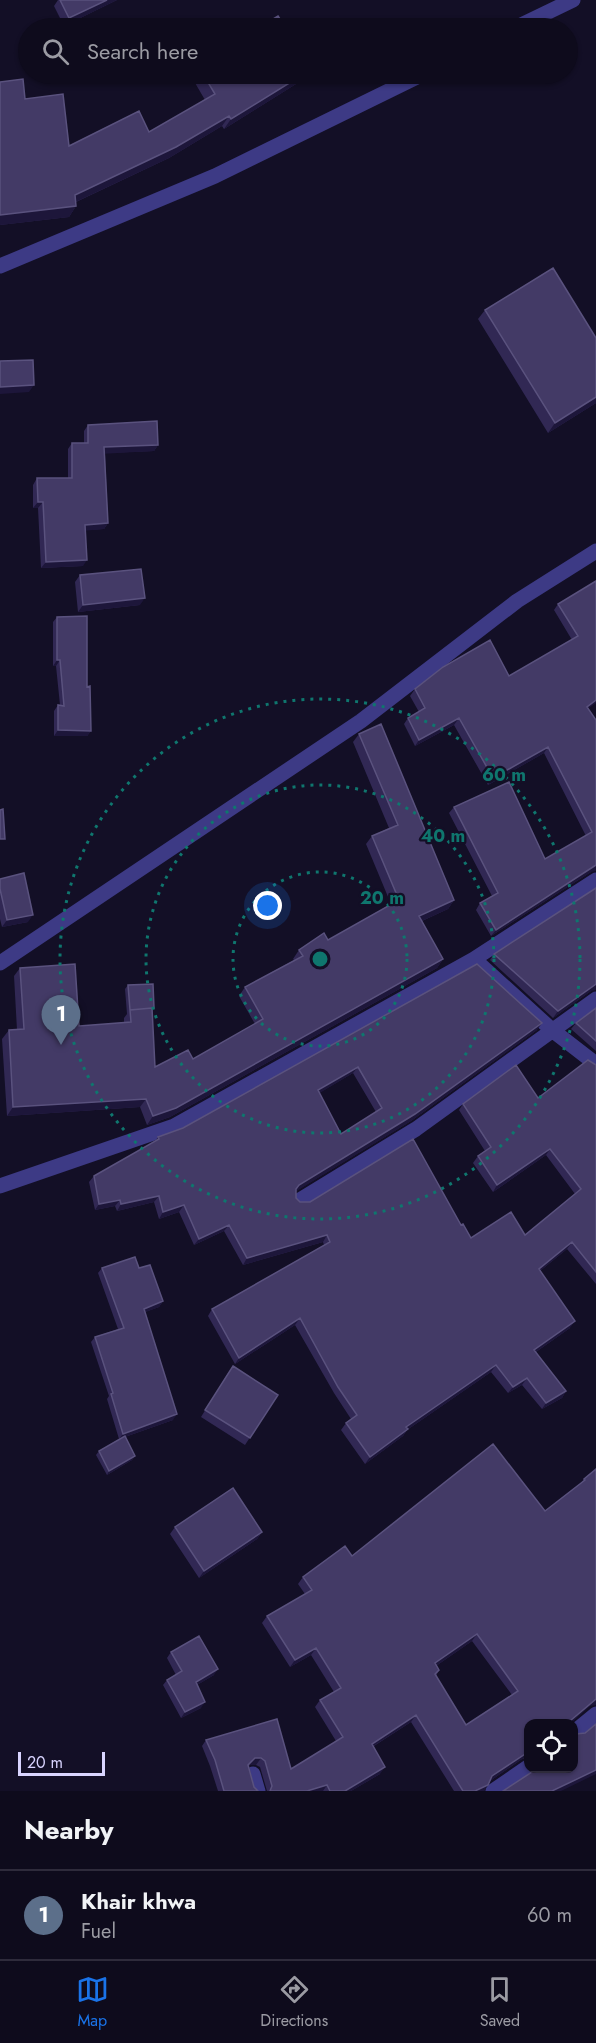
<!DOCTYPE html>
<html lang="en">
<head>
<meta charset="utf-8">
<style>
	:root { --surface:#0e0b1c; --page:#171425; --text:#f1f3f6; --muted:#9b9ba3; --line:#2e2b3b; --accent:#1a73e8 }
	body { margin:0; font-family:Jost,sans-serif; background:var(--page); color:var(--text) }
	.controls { position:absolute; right:18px; bottom:18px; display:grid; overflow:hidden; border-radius:12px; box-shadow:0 2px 4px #0004 }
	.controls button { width:54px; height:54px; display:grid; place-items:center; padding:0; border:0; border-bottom:2px solid var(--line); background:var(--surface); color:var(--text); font:30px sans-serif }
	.scale { position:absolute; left:18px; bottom:15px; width:87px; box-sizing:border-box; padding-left:6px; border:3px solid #d9d4ff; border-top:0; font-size:16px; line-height:21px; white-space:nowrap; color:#d9d4ff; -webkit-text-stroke:4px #130f26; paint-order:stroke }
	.you { position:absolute; left:268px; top:906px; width:21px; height:21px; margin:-15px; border:4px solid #fff; border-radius:50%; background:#1a73e8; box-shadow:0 0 0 9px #1a73e833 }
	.badge { display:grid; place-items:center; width:39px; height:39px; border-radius:50%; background:var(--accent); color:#fff; font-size:20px; font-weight:700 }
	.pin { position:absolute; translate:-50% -50px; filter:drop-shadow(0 2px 3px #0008) }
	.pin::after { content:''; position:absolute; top:32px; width:21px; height:18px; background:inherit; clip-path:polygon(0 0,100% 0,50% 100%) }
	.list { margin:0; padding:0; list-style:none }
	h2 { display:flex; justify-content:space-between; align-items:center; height:78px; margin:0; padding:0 24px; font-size:26px }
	h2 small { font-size:20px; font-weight:400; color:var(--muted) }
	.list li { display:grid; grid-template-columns:39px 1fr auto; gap:18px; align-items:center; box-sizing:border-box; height:90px; padding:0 24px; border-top:2px solid var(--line) }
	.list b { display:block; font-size:22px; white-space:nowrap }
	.list p { margin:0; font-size:20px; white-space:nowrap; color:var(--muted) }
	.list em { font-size:20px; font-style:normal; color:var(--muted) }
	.icon { flex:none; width:33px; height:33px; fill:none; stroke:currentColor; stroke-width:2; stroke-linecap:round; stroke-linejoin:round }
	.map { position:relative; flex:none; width:596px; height:1791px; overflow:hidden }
	.search { position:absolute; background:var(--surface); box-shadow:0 2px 4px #0004; left:18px; right:18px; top:18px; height:66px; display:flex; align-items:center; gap:15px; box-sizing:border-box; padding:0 21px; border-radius:33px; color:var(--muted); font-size:22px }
	.sheet { height:168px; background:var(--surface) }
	nav { display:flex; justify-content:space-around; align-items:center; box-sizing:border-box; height:84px; border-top:2px solid var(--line); background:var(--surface); font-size:16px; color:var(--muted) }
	nav a { display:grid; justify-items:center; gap:3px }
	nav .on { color:var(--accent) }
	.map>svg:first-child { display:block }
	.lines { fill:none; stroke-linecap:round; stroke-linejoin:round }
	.lane { stroke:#3d3a85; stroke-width:15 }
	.street { stroke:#3d3a85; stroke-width:15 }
	.wall { fill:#312854; fill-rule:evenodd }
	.shaded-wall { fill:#1d163a }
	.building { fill:#433a66; stroke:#5a527e; stroke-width:1.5; fill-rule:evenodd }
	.ring { fill:none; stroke:#0f766e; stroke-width:3; stroke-dasharray:3 6 }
	.centre { fill:#0f766e; stroke:#130f26; stroke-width:3 }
	.ring-label { font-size:18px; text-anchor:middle; font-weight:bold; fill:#0f766e; stroke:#130f26; stroke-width:4.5; stroke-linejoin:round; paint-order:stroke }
</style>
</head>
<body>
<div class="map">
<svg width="596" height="1791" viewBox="0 0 596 1791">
	<rect width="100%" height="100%" fill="#130f26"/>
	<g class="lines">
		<path class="lane" d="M515 28 573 0
			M0 266 215 176 423 74"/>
		<path class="street" d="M474 959 552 1030 596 1064
			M0 963 361 721 517 601 596 551
			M0 1186 174 1126 474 959 596 880
			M300 1200 416 1129 596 999
			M574 1732 596 1714
			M253 1774 258 1791
			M493 1791 528 1767"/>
	</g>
	<path class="wall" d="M58 0H117L64 26 54 6Z
		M192 74H308L304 79 224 129 222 126 169 158 76 202V206L69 217 0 225V82L25 99 69 146 149 132 205 100 191 76Z
		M485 310 596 403 548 433 478 319Z
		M88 425 158 445 154 451 105 453 108 523 104 529 86 530 83 566 41 568 38 508H33V485L37 478H68V449L72 443H84V431Z
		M80 575 140 605 78 612 75 582Z
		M596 581 588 709 596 720 591 872 491 936 476 910 480 903 492 896 449 813 454 807 545 859 586 836 544 753 488 785 454 725 415 746 404 724 408 718 419 712 410 696 415 689 509 676 572 640 554 610 558 604Z
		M57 617 87 687 91 731 87 736H54V711L58 705H60L56 666H53V622Z
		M359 734 454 900 448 909 422 921 443 959 437 968 170 1117 147 1125 140 1107 7 1116 2 1039 9 1030H17L14 976 20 968 79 1026 124 1023V1018L127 1014 125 989 128 985 154 1008 152 1011 155 1067 193 1059 255 1024 239 996 245 987 294 960 293 959 299 950 328 940 391 904 366 844 372 836 389 828 353 742Z
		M0 879 28 922 2 927 0 919Z
		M494 954 591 991 553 1018 490 960Z
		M477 964 537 1030 411 1121 296 1191V1198L300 1202 461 1225 471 1238 525 1235 575 1194 546 1155 493 1192 473 1163 478 1156 485 1151 459 1110 463 1104 538 1098 596 1065V1284L567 1249 540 1271 570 1328 536 1352 566 1391 562 1398 542 1409 522 1385 508 1393 491 1372 407 1430 403 1436 365 1464 341 1430 346 1423 351 1419 334 1393 295 1325 235 1364 208 1316 212 1309 324 1245 323 1242 243 1265 224 1231 194 1245 179 1212 159 1219 154 1202 117 1211 115 1206 95 1210 89 1182 94 1176 155 1141 158 1137 183 1128ZM353 1073 376 1112 341 1134 319 1093Z
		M596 1008V1051L571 1029 576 1023Z
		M102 1268H139L163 1301 159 1307 145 1312 173 1420 125 1437 135 1456 132 1460 107 1475 96 1455 99 1451 119 1439 107 1399 109 1396 91 1342 95 1337 118 1329 98 1273Z
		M228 1373 278 1395 245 1445 201 1417Z
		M596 1469 590 1706 528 1724V1758L522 1759 490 1781 484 1791H454L411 1722 374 1746 380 1774 351 1791H267L260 1767 256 1765H250L249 1766 254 1787 258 1791H218L210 1766 202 1746 206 1740 291 1769 336 1741 315 1707 320 1700 334 1692 311 1655 290 1667 262 1623 267 1616 305 1594 298 1584 303 1577 352 1556 545 1511 579 1485 584 1479ZM472 1641 512 1695 466 1725 436 1676 439 1670 436 1666Z
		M175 1527 262 1532 257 1539 199 1578 170 1534Z
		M171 1652 214 1675 197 1685 201 1708 181 1718 163 1685 167 1680 176 1675 167 1658Z"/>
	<path class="shaded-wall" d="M107 0H117L64 26 69 18Z
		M304 74H308L304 79 224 129 231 119Z
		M229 116 222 126 169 158 67 206 75 195Z
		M76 206 69 217 0 225V215Z
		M34 385 29 392 0 394V387Z
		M596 397V403L548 433 555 423Z
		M158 445 154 451 100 454 104 447Z
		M38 502H43L38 508H33Z
		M108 523 104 529 81 531 85 525Z
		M87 560 83 566 41 568 46 562Z
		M145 598 140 605 78 612 83 605Z
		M57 660H60L56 666H53Z
		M596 700V703L582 713 587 707Z
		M459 718 454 725 415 746 419 740Z
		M58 730 91 731 87 736H54Z
		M548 747 544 753 488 785 493 778Z
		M596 865V871L591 872 491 936 496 930Z
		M454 900 448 909 413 925 419 916Z
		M33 915 28 922 2 927 7 920Z
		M443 959 437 968 170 1117 147 1125 153 1116Z
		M596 984V990L591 991 553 1018 558 1011Z
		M542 1023 537 1030 411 1121 295 1192 291 1196 299 1185Z
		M358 1067 353 1073 313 1097 318 1090Z
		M146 1099 140 1107 7 1116 13 1107Z
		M550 1149 546 1155 493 1192 497 1185Z
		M159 1196 154 1202 117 1211 121 1204Z
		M120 1200 115 1206 95 1210 99 1204Z
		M184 1205 179 1212 159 1219 163 1212Z
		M229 1225 224 1231 194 1245 199 1239Z
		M327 1235 323 1242 243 1265 247 1258Z
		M572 1242 567 1249 535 1275 539 1269Z
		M163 1301 159 1307 140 1314 144 1309Z
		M300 1318 295 1325 235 1364 239 1358Z
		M575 1321 570 1328 530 1356 534 1350Z
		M496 1365 491 1372 407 1430 403 1436 365 1464 370 1457 406 1427Z
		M527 1378 522 1385 508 1393 513 1387Z
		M566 1391 562 1398 542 1409 546 1403Z
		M177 1414 173 1420 119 1439 123 1434Z
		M135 1456 132 1460 107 1475 109 1471Z
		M262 1532 257 1539 199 1578 204 1571Z
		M477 1634 472 1641 430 1670 435 1663Z
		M316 1648 311 1655 290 1667 295 1660Z
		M218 1669 214 1675 192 1688 196 1682Z
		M596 1699V1705L590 1706 570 1724H568Z
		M205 1702 201 1708 181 1718 185 1712Z
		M416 1715 411 1722 367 1750 372 1744Z
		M528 1752V1757L522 1759 487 1783 492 1776Z
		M255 1758H261L256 1765H250L243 1772Z
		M385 1767 380 1774 351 1791H345Z
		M596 1770V1774L561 1791H552Z
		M327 1785 323 1791H307Z
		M488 1785 484 1791H475Z"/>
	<path class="building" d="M60 0H107L69 18Z
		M278 16 286 28H258Z
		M203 74H304L231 119 229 116 176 147 75 195 76 206 0 215V82L23 79 25 99 63 94 69 146 139 111 149 132 215 94Z
		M553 268 596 338V397L555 423 485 310Z
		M33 360 34 385 0 387V361Z
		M157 421 158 445 104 447 108 523 85 525 87 560 46 562 43 502H38L37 478H72V443H88V425Z
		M141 569 145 598 83 605 80 575Z
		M596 581V700L587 707 596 720V865L496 930 480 903 498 893 454 807 509 782 545 859 592 832 548 747 493 778 459 718 419 740 408 718 425 708 415 689 443 667 490 640 509 676 578 636 558 604Z
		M87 616V687L90 686 91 731 58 730V705L64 706 60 660H57V617Z
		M381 724 454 900 419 916 443 959 176 1108 153 1116 146 1099 13 1107 9 1030 24 1029 20 968 75 964 79 1026 131 1022 130 1010 152 1008 155 1067 188 1050 193 1059 263 1019 245 987 303 956 299 950 324 933 328 940 399 900 372 836 398 825 359 734Z
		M3 809 5 839H0V810Z
		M24 873 33 915 7 920 0 889V879Z
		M596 888V984L558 1011 494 954Z
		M477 964 542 1023 415 1114 299 1185 296 1189V1198L300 1202H310L413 1139 461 1225 463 1224 471 1238 511 1212 525 1235 581 1189 550 1149 497 1185 478 1156 491 1147 463 1104 516 1065 538 1098 588 1060 596 1065V1272L572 1242 539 1269 575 1321 534 1350 566 1391 546 1403 527 1378 513 1387 496 1365 406 1427 408 1429 370 1457 346 1423 357 1415 338 1387 300 1318 239 1358 212 1309 330 1242 327 1235 247 1258 229 1225 199 1239 184 1205 163 1212 159 1196 121 1204 120 1200 99 1204 94 1176 159 1139 158 1137 183 1128ZM358 1067 382 1108 341 1134 318 1090Z
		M153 984 154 1008H152L130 1010 128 985Z
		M596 1008V1041L576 1023Z
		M135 1257 139 1268 150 1265 163 1301 144 1309 177 1414 123 1434 111 1394 113 1393 95 1337 124 1328 102 1268Z
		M233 1366 278 1395 250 1438 205 1410Z
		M125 1436 135 1456 109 1471 99 1451Z
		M493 1444 545 1511 585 1480 584 1479 596 1469V1699L570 1721V1724H528V1752L492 1776 488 1785 475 1791H463L416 1715 372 1744 385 1767 345 1791H330L327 1785 307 1791H270L272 1786 265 1761 261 1758H255L248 1765 254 1787 258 1791H224L215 1760 206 1740 277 1719 291 1769 343 1737 320 1700 341 1688 316 1648 295 1660 267 1616 312 1590 303 1577 345 1546 352 1556ZM477 1634 518 1691 466 1725 435 1674 439 1670 435 1663Z
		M233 1488 262 1532 204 1571 175 1527Z
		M199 1636 218 1669 196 1682 205 1702 185 1712 167 1680 182 1671 171 1652Z
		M596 1724V1770L552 1791H503L538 1768H573V1733L576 1734 585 1733Z"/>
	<g class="ring">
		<circle cx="320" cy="959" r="87"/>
		<circle cx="320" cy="959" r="174"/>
		<circle cx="320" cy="959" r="260"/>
	</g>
	<circle cx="320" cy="959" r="9" class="centre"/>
	<g class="ring-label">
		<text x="504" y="781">60 m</text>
		<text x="443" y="842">40 m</text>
		<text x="382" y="904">20 m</text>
	</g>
</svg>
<div class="controls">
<button><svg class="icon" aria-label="locate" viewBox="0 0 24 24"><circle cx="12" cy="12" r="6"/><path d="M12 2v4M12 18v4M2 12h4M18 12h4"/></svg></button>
</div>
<div class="scale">20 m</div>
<div class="you"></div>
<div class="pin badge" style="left:61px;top:1045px;background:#5c6f8a">1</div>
<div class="search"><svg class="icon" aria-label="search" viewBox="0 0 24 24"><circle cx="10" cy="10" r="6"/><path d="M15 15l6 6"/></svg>Search here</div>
</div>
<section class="sheet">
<h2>Nearby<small></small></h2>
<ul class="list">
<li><span class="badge" style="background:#5c6f8a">1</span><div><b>Khair khwa</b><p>Fuel</p></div><em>60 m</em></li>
</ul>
</section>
<nav>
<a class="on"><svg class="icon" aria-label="map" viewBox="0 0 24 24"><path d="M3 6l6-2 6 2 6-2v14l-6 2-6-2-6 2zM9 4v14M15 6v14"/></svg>Map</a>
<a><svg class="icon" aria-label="directions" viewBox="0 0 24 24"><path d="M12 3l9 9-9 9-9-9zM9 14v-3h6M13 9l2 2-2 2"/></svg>Directions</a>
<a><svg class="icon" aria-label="saved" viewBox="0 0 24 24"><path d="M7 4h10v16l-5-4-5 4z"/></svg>Saved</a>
</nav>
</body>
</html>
